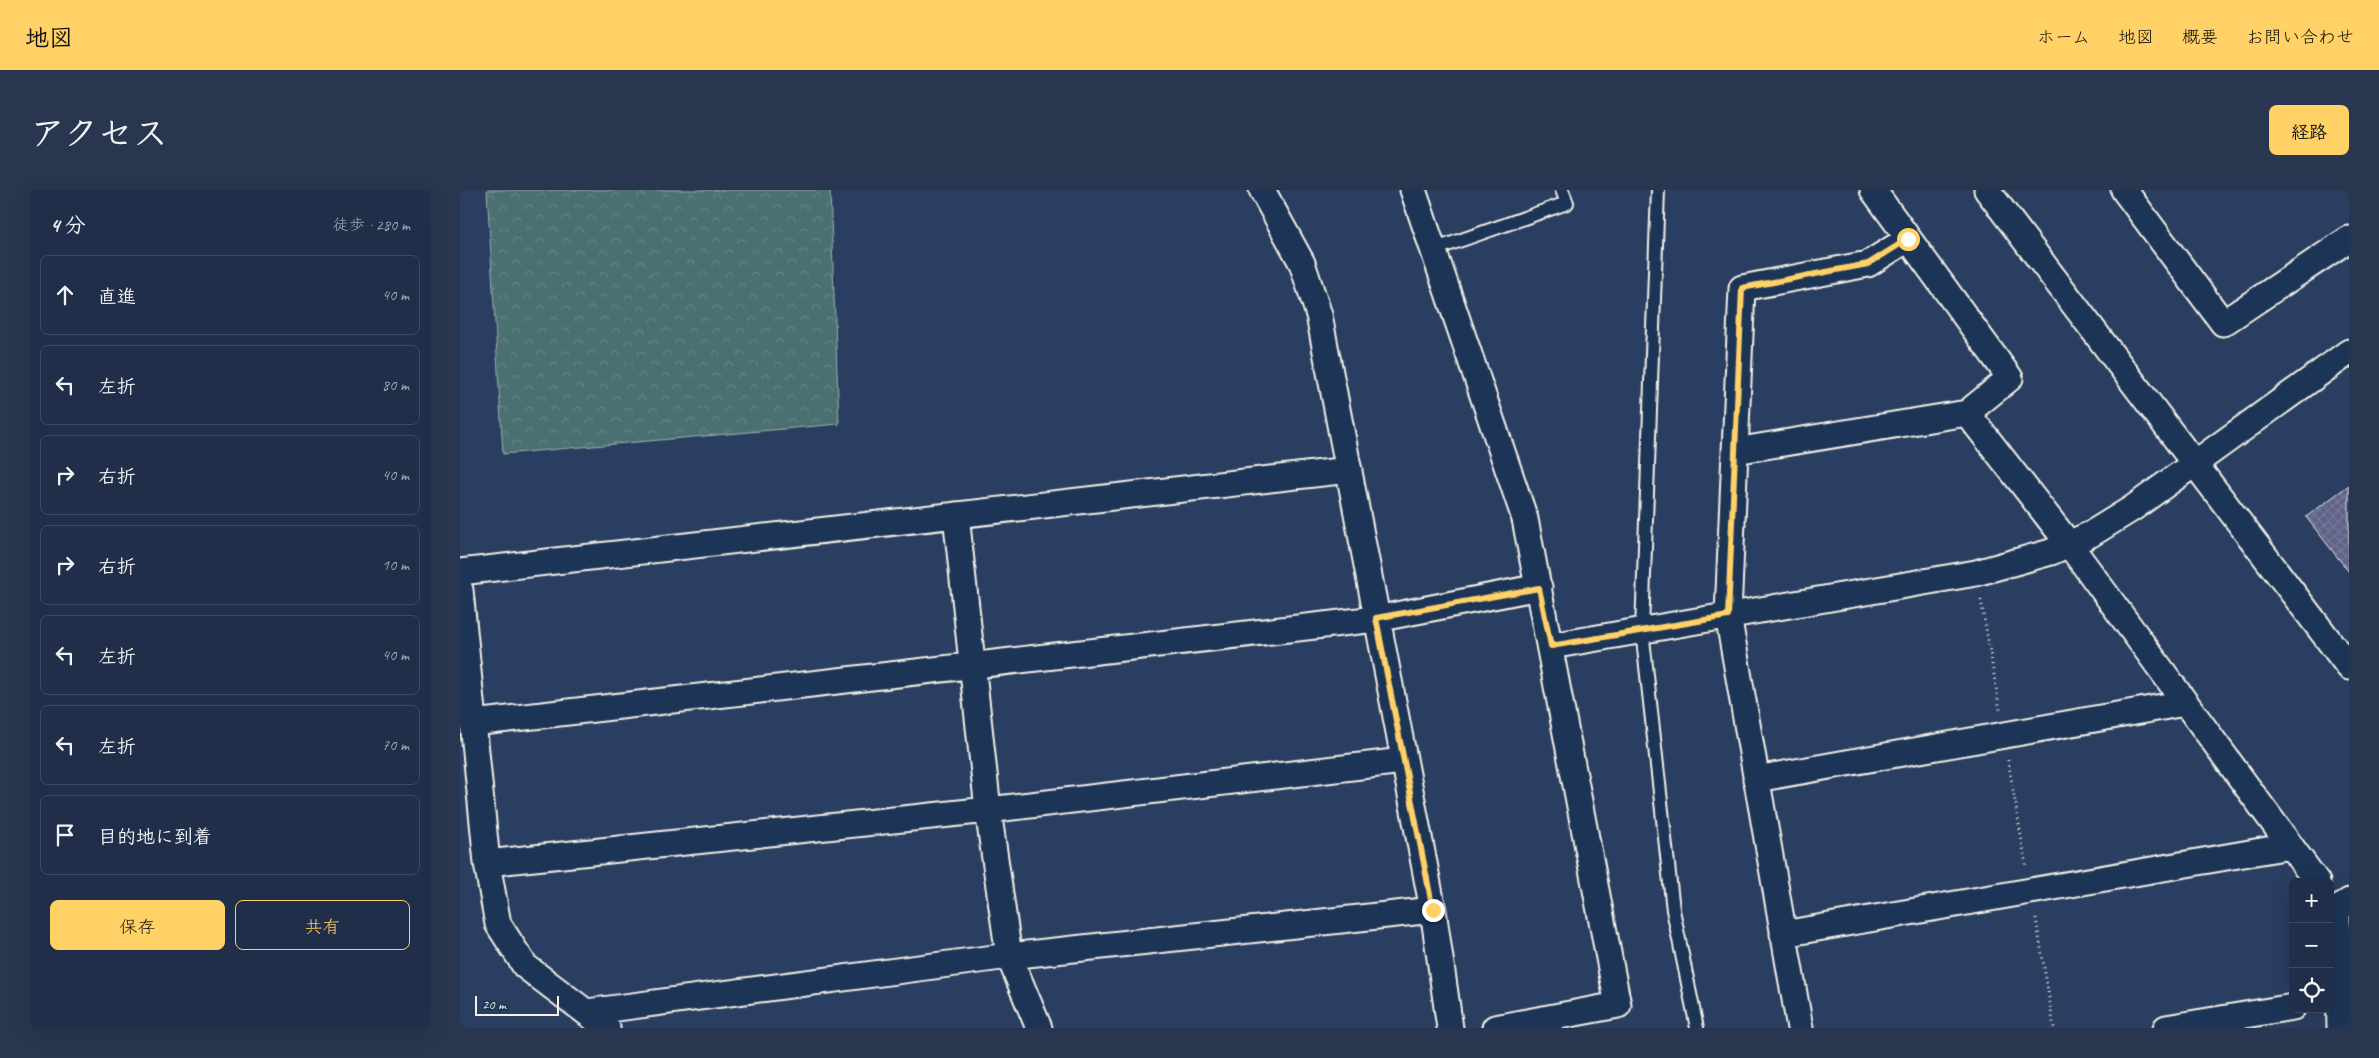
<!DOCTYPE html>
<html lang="ja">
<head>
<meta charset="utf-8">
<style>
	:root { --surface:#202e49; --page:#283650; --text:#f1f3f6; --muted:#a2a8b4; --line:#3d4a61; --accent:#ffd166 }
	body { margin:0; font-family:Caveat,"Klee One",sans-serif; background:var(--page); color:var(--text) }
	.controls { position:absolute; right:15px; bottom:15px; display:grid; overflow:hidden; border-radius:8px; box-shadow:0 5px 20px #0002 }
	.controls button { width:45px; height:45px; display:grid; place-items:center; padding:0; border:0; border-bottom:1px solid var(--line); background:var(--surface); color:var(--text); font:25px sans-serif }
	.scale { position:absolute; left:15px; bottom:12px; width:84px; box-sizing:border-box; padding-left:5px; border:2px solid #f4f1e8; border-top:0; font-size:14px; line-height:18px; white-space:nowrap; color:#f4f1e8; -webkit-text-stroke:4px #1d3557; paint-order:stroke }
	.stop { position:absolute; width:15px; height:15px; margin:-11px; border:4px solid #ffd166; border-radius:50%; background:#fff }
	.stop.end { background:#ffd166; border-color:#fff; box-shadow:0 1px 5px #0008 }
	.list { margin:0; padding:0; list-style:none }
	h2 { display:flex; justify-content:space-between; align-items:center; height:65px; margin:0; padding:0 20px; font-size:21px }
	h2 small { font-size:16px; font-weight:400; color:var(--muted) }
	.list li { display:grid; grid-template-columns:32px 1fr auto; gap:15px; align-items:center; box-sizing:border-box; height:80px; margin:0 10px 10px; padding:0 10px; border:1px solid var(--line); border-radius:8px }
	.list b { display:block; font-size:19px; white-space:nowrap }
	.list em { font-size:16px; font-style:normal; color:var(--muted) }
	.actions { display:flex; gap:10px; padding:15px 20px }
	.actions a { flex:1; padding:11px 0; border:1px solid var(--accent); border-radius:8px; text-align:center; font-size:18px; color:var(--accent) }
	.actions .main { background:var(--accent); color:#111 }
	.icon { flex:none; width:28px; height:28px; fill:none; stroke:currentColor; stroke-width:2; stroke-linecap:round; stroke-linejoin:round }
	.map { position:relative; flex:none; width:1889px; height:838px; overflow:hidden; border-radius:8px }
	header { display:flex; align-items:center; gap:30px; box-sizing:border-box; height:70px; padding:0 25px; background:var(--accent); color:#111 }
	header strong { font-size:24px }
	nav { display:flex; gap:28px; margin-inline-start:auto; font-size:18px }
	.intro { display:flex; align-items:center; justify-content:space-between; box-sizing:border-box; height:120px; padding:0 30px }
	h1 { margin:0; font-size:35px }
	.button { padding:12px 22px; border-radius:8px; background:var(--accent); color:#111; font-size:18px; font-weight:700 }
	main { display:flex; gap:30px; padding:0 30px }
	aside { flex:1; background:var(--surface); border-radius:8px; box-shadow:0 5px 20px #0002 }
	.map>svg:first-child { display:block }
	.forest { fill:url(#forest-crowns); stroke:#a0b0ac }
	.building { fill:url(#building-cross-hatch); stroke:#f4f1e8 }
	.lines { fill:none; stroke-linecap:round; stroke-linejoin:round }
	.lane-casing { stroke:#f4f1e8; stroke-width:16 }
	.street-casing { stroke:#f4f1e8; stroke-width:29 }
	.path { stroke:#f4f1e8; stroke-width:3; stroke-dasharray:1 4; stroke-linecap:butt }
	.lane { stroke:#1d3557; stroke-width:12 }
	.street { stroke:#1d3557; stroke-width:25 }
	.route { stroke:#ffd166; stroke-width:6 }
</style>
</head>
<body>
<header>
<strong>地図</strong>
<nav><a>ホーム</a><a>地図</a><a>概要</a><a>お問い合わせ</a></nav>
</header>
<div class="intro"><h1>アクセス</h1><a class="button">経路</a></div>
<main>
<aside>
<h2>4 分<small>徒歩 · 280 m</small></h2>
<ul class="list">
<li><svg class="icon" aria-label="ahead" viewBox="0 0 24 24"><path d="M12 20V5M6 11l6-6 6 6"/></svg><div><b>直進</b></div><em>40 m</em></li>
<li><svg class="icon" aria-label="left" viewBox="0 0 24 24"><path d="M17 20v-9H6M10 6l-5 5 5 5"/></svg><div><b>左折</b></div><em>80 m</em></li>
<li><svg class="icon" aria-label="right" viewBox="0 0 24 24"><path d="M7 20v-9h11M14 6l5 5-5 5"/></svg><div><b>右折</b></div><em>40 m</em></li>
<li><svg class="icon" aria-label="right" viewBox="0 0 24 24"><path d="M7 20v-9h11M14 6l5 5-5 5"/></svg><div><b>右折</b></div><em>10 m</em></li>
<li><svg class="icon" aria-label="left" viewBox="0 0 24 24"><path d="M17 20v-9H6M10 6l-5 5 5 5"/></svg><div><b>左折</b></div><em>40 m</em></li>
<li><svg class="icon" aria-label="left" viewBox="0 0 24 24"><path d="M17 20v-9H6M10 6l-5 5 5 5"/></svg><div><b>左折</b></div><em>70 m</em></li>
<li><svg class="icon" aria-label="arrive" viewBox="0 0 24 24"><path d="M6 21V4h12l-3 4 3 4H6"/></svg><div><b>目的地に到着</b></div></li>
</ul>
<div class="actions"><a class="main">保存</a><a>共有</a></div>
</aside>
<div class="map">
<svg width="1889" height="838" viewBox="0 0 1889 838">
	<defs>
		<pattern id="forest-crowns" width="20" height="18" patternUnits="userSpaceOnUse" patternTransform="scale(1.25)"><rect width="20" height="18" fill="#4c7071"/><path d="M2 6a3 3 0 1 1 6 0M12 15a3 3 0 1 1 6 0" fill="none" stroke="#668585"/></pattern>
		<pattern id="building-cross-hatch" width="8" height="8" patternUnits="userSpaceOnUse" patternTransform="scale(1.25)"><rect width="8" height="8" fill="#606287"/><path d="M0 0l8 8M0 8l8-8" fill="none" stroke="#777998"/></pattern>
	</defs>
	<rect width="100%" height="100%" fill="#2a3e61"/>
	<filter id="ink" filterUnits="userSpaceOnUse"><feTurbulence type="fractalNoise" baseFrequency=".02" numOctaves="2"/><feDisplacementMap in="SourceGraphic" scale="10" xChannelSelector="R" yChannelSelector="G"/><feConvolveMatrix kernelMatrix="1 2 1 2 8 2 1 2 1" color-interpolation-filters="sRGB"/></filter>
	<g filter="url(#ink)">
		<path class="forest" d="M27 0H370L379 234 43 264Z"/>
		<path class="building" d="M1889 295V382L1846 327Z"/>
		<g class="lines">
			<g class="lane-casing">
				<path id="lane" d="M1198 0 1182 440 1213 720 1237 838
					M973 60 1107 13 1102 0"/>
			</g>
			<g class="street-casing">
				<path id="street" d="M802 0 842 73 859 125 973 720 990 838
					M953 0 1065 329 1158 815 1035 838
					M1413 0 1550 188 1507 223 1609 354 1857 692
					M1527 0 1889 477
					M1664 0 1763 133 1889 49
					M1275 261 1507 223
					M496 325 528 620 549 766 579 838
					M0 382 889 280
					M0 400 27 673 38 734 65 776 147 838
					M1091 456 1516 383 1591 362 1631 344 1673 318 1889 162
					M13 533 916 429 1079 397
					M1296 589 1725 513
					M27 673 528 620 943 571
					M1323 744 1830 656
					M127 822 549 766 973 720
					M1340 838 1268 425 1282 98 1408 74 1448 49
					M1706 838 1833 817
					M1880 838 1877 720 1889 711"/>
			</g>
			<path class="path" d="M1521 410 1540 520
				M1548 570 1566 675
				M1576 728 1594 838"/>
			<use href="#lane" class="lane"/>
			<use href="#street" class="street"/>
		</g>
	</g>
	<g class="lines" filter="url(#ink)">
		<path class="route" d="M973 720 916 428 1079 398 1091 456 1268 426 1282 98 1408 74 1448 49"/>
	</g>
</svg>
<div class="controls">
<button>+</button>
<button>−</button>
<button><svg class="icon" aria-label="locate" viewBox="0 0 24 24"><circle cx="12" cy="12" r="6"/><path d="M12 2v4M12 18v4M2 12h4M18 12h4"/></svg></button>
</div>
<div class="scale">20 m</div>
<div class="stop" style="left:1448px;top:49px"></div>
<div class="stop end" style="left:973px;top:720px"></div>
</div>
</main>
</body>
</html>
